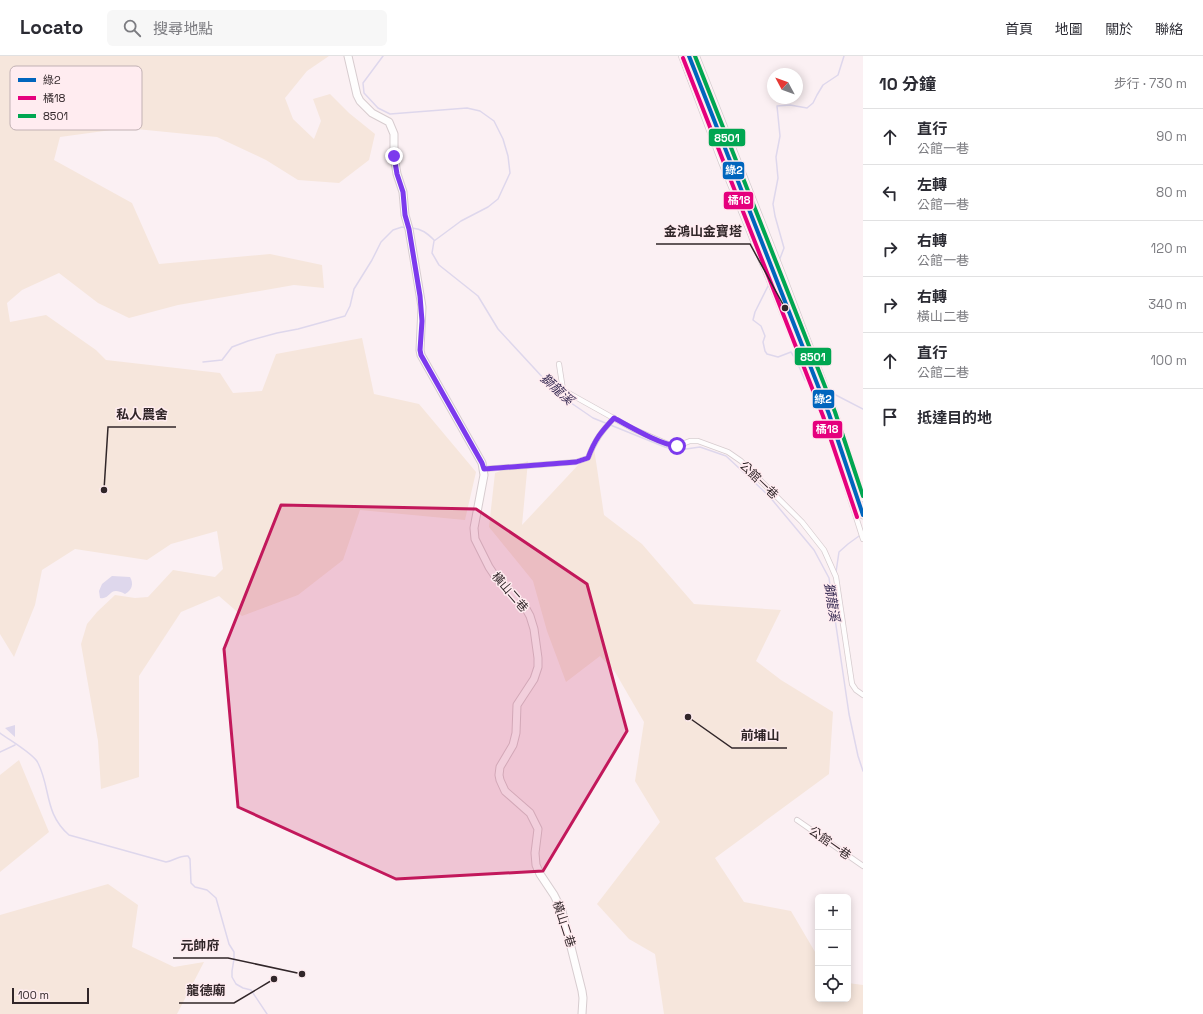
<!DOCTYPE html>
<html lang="zh-TW">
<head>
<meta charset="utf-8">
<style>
	:root { --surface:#fff; --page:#f7f7f7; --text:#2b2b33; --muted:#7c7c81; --line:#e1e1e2 }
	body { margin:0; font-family:"Space Grotesk","Noto Sans TC",sans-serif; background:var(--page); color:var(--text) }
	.controls { position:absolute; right:12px; bottom:12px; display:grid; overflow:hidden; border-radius:6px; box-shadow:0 2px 10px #0003 }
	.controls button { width:36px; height:36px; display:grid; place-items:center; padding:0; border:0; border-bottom:1px solid var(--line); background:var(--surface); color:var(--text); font:20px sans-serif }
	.compass { position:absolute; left:767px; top:12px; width:36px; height:36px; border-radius:50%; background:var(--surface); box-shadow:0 2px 10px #0003; rotate:311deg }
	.scale { position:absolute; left:12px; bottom:10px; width:77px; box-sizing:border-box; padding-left:4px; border:2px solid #312629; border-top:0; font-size:11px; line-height:14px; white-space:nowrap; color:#312629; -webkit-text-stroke:3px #ffecf0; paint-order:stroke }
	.stop { position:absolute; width:12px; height:12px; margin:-9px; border:3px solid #7c3aed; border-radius:50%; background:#fff }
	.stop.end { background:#7c3aed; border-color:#fff; box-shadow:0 1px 4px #0008 }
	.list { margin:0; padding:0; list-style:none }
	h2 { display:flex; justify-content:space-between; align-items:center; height:52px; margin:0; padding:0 16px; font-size:17px }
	h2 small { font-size:13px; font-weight:400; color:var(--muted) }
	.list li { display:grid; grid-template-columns:26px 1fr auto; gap:12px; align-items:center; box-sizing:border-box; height:56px; padding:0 16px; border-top:1px solid var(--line) }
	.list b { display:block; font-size:15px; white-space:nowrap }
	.list p { margin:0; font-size:13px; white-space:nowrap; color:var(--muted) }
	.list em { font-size:13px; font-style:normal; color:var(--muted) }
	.icon { flex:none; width:22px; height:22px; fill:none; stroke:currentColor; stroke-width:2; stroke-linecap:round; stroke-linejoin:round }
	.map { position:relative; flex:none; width:863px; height:958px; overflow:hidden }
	header { display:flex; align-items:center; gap:24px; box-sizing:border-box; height:56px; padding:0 20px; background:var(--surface); border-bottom:1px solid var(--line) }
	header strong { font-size:19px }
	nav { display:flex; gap:22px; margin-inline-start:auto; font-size:14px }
	.search { width:280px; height:36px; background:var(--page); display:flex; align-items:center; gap:10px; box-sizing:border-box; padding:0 14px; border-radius:6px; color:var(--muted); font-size:15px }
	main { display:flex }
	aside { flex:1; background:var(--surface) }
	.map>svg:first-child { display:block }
	.green { fill:#f6e6dc }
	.water { fill:#ded7ec }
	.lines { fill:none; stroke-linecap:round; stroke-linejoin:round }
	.stream { stroke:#ded7ec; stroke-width:1.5 }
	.street-casing { stroke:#d7cccf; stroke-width:6 }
	.secondary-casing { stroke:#d7cccf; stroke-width:9 }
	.street { stroke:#fefdfd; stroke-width:4.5 }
	.secondary { stroke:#fefdfd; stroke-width:7 }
	.bus-1-casing { stroke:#ffecf0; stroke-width:7 }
	.bus-2-casing { stroke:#ffecf0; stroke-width:7 }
	.bus-3-casing { stroke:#ffecf0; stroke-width:7 }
	.bus-1 { stroke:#0065bd; stroke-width:4 }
	.bus-2 { stroke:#e5007d; stroke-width:4 }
	.bus-3 { stroke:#00a651; stroke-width:4 }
	.route { stroke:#7c3aed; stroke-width:5 }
	.marked { fill:#c2185b; fill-opacity:0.2; stroke:#c2185b; stroke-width:3; stroke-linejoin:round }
	.labels { text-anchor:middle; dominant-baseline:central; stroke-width:3; stroke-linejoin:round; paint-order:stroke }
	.street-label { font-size:12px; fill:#312629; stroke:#ffecf0 }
	.water-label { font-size:13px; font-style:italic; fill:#372b53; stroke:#ffecf0 }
	.key { fill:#ffecf0; stroke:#c1b1b4; stroke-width:1 }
	.key-label { font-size:11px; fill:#312629 }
	.leader { fill:none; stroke:#312629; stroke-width:1.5 }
	.callout-dot { fill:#312629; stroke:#ffecf0; stroke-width:1.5 }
	.callout-label { font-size:13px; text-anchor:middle; font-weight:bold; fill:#312629; stroke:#ffecf0; stroke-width:3; stroke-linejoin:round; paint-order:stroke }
	.line-badge { stroke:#ffecf0; stroke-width:1.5 }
	.badge-label { font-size:11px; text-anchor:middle; font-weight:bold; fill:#fff }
</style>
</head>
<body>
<header>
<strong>Locato</strong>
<div class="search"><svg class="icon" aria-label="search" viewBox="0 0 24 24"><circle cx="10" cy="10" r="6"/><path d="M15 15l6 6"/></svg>搜尋地點</div>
<nav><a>首頁</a><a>地圖</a><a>關於</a><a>聯絡</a></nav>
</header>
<main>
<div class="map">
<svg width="863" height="958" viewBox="0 0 863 958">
	<rect width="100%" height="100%" fill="#fbf0f3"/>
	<path class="green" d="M0 0H329L307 15 285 42 293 63 314 83 321 65 313 43 330 38 349 57 375 78 369 104 339 127 298 124 266 104 217 81 126 72 60 81 54 104 132 147 159 208 270 198 322 209 324 232 294 229 178 249 129 262 98 247 59 217 22 234 7 247 10 266 46 259 96 294 106 304 220 317 233 337 262 335 276 298 362 282 374 338 419 348 476 416 465 464 360 454 343 504 298 539 242 560 219 540 181 556 139 620V721L101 733 98 685 81 588 87 568 97 556 115 539 135 542 148 541 173 514 215 521 223 513 217 475 171 488 147 504 75 493 42 514 35 549 14 601 0 578Z
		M594 392 604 459 642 488 694 548 781 554 756 605 781 624 833 656 829 718 715 802 744 846 791 855 818 901V943H848V927L863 929V958H664L655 898 629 883 597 848 660 766 635 725 644 666 615 616 600 600 566 626 547 575 533 525 489 471 495 417 528 405 522 469Z
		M19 704 49 776 0 816V719Z
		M108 828 138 849 132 891 174 911 204 906 177 958H0V859Z"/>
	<path class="water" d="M112 520 130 521C134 528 132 534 125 538 108 529 112 544 100 542L99 535 102 528Z
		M15 669V681L5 672Z"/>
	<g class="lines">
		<path class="stream" d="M383 0 363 27 364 37 378 52 390 58 467 52 480 55 494 65 503 83 508 100 510 117 498 143 488 151 461 165 434 185 432 197 439 209 478 240 498 273 558 338 593 362 665 391 680 395 686 393 700 391 726 400 769 440 814 494 829 522 849 658 858 700 863 715
			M412 172C422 173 427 177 434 184
			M779 205 784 192 775 160 773 148 778 122 776 101 780 80 777 50 790 49 807 52 813 47 817 39 823 29 838 19 844 0
			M769 228 755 256 753 264 761 270 765 280 763 286 765 295 767 298 778 301 791 296 796 304 805 324 808 326
			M203 306 222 304 232 291 248 285 277 277 298 273 345 260 350 250 354 233 372 204 381 186 393 174 402 171 406 172
			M830 336 863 353
			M836 516 839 496 848 488 859 480 861 481
			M0 677C9 684 34 698 38 707 51 733 44 757 69 779L166 806C174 805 179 799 188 800L190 803 191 827 195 831 207 834 216 842 229 888 234 896V903L232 915V921L236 928 243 932 251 934 267 958
			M0 696 15 689"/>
		<g class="street-casing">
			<path id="street" d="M681 0 721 106 824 360 863 483
				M697 0 785 223 835 355 863 443
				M559 308 563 334 633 373 670 389 677 390 690 385H698L728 396 741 405 802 466 824 494 836 521 852 628 856 634 863 639
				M484 413 576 406 588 402C595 384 601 376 614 362
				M797 764 863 810"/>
		</g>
		<g class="secondary-casing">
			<path id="secondary" d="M348 0 357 39 360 45 372 57 389 66 394 78V100L397 118 403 136 405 159 409 173 422 251 420 294 421 299 482 407 484 419 474 472 475 483 489 511 495 520 525 551 530 560 534 573 538 602V611L534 623 517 649 516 677 513 689 500 711 499 719 500 724 505 735 530 757 538 773 535 797 536 809 540 818 554 839 562 855 582 935 583 942 582 958
				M689 0 829 358 863 459"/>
		</g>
		<use href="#street" class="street"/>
		<use href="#secondary" class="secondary"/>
		<g class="bus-1-casing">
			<path id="bus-1" d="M689 0 829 358 863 459"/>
		</g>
		<g class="bus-2-casing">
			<path id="bus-2" d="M683 2 823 360 857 461"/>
		</g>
		<g class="bus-3-casing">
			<path id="bus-3" d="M695 0 835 356 863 440"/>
		</g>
		<use href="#bus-1" class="bus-1"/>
		<use href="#bus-2" class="bus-2"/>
		<use href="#bus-3" class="bus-3"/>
	</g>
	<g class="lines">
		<path class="route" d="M394 100 397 118 403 136 405 159 409 173 420 240 422 265 420 294 421 299 482 407 484 413 576 406 588 402C595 383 601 376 614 362 631 371 659 388 677 390"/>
	</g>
	<path class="marked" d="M281 449 476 453 587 528 627 675 543 815 396 823 238 751 224 593Z"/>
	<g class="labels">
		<g class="street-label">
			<text transform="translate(759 424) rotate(44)">公館一巷</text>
			<text transform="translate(510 536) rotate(49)">橫山二巷</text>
			<text transform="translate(830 787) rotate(35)">公館一巷</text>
			<text transform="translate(564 868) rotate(72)">橫山二巷</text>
		</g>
		<g class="water-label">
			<text transform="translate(557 333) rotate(42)">獅龍溪</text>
			<text transform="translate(832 546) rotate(81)">獅龍溪</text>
		</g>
	</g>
	<rect x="10" y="10" width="132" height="64" rx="6" class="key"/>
	<rect x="18" y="22" width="18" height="4" fill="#0065bd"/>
	<rect x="18" y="40" width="18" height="4" fill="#e5007d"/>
	<rect x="18" y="58" width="18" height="4" fill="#00a651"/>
	<g class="key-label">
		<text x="43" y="28">綠2</text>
		<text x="43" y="46">橘18</text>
		<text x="43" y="64">8501</text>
	</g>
	<path class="leader" d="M785 252L750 188H656M104 434L108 371H176M688 661L732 692H787M302 918L228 902H173M274 923L234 947H179"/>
	<g class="callout-dot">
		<circle cx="785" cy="252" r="4"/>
		<circle cx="104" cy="434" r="4"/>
		<circle cx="688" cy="661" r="4"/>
		<circle cx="302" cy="918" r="4"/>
		<circle cx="274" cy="923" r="4"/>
	</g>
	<g class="callout-label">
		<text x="703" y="180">金鴻山金寶塔</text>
		<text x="142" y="363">私人農舍</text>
		<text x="760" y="684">前埔山</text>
		<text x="200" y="894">元帥府</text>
		<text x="206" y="939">龍德廟</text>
	</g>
	<g class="line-badge">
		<rect x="708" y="72" width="38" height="19" rx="4" fill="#00a651"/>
		<rect x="722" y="105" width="23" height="19" rx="4" fill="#0065bd"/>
		<rect x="723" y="135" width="31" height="19" rx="4" fill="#e5007d"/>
		<rect x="794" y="291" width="38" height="19" rx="4" fill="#00a651"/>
		<rect x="812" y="333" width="23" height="20" rx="4" fill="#0065bd"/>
		<rect x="812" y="364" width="31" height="19" rx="4" fill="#e5007d"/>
	</g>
	<g class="badge-label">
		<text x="727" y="86">8501</text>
		<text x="734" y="118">綠2</text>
		<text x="739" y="148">橘18</text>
		<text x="813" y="305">8501</text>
		<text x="823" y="347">綠2</text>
		<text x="827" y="377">橘18</text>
	</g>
</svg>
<div class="controls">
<button>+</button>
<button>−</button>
<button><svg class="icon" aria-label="locate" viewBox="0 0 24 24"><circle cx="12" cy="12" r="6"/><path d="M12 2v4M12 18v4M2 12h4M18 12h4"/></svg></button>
</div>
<svg class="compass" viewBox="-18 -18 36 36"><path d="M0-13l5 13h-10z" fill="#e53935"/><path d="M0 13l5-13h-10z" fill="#7c7c81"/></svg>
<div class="scale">100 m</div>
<div class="stop" style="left:677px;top:390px"></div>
<div class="stop end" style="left:394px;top:100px"></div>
</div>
<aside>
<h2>10 分鐘<small>步行 · 730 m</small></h2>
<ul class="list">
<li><svg class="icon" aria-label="ahead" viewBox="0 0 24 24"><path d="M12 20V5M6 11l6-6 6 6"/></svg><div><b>直行</b><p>公館一巷</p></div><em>90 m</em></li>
<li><svg class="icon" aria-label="left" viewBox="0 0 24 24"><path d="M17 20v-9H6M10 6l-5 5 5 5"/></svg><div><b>左轉</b><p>公館一巷</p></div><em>80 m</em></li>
<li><svg class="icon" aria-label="right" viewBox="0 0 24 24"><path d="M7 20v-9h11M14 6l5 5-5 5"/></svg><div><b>右轉</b><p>公館一巷</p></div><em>120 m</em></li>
<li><svg class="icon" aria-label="right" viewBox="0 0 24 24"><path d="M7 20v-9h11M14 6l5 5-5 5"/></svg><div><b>右轉</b><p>橫山二巷</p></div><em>340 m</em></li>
<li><svg class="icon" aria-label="ahead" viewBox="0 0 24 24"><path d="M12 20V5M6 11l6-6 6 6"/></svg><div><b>直行</b><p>公館二巷</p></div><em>100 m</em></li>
<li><svg class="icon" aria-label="arrive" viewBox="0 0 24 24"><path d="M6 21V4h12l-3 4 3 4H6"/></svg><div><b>抵達目的地</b></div></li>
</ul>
</aside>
</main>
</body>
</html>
